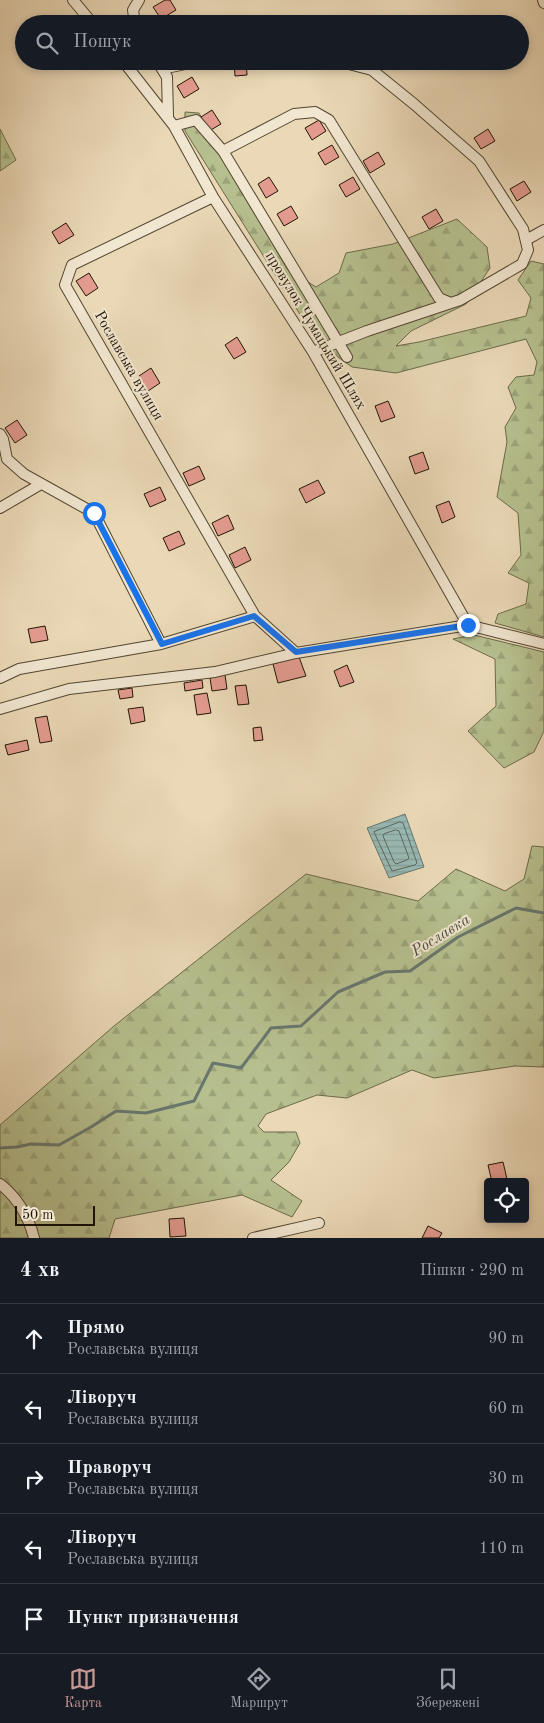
<!DOCTYPE html>
<html lang="uk">
<head>
<meta charset="utf-8">
<style>
	:root { --surface:#171b24; --page:#242831; --text:#f1f3f6; --muted:#9ea1a6; --line:#363941; --accent:#c59692 }
	body { margin:0; font-family:"Old Standard TT",serif; background:var(--page); color:var(--text) }
	.controls { position:absolute; right:15px; bottom:15px; display:grid; overflow:hidden; border-radius:5px; box-shadow:0 2px 8px #0003 }
	.controls button { width:45px; height:45px; display:grid; place-items:center; padding:0; border:0; border-bottom:1px solid var(--line); background:var(--surface); color:var(--text); font:25px sans-serif }
	.scale { position:absolute; left:15px; bottom:12px; width:80px; box-sizing:border-box; padding-left:5px; border:2px solid #211505; border-top:0; font-size:14px; line-height:18px; white-space:nowrap; color:#211505; -webkit-text-stroke:4px #f1e6d0; paint-order:stroke }
	.stop { position:absolute; width:15px; height:15px; margin:-11px; border:4px solid #1a73e8; border-radius:50%; background:#fff }
	.stop.end { background:#1a73e8; border-color:#fff; box-shadow:0 1px 5px #0008 }
	.list { margin:0; padding:0; list-style:none }
	h2 { display:flex; justify-content:space-between; align-items:center; height:65px; margin:0; padding:0 20px; font-size:21px }
	h2 small { font-size:16px; font-weight:400; color:var(--muted) }
	.list li { display:grid; grid-template-columns:32px 1fr auto; gap:15px; align-items:center; box-sizing:border-box; height:70px; padding:0 20px; border-top:1px solid var(--line) }
	.list b { display:block; font-size:19px; white-space:nowrap }
	.list p { margin:0; font-size:16px; white-space:nowrap; color:var(--muted) }
	.list em { font-size:16px; font-style:normal; color:var(--muted) }
	.icon { flex:none; width:28px; height:28px; fill:none; stroke:currentColor; stroke-width:2; stroke-linecap:round; stroke-linejoin:round }
	.map { position:relative; flex:none; width:544px; height:1238px; overflow:hidden }
	.search { position:absolute; background:var(--surface); box-shadow:0 2px 8px #0003; left:15px; right:15px; top:15px; height:55px; display:flex; align-items:center; gap:12px; box-sizing:border-box; padding:0 18px; border-radius:28px; color:var(--muted); font-size:19px }
	.sheet { height:415px; background:var(--surface) }
	nav { display:flex; justify-content:space-around; align-items:center; box-sizing:border-box; height:70px; border-top:1px solid var(--line); background:var(--surface); font-size:14px; color:var(--muted) }
	nav a { display:grid; justify-items:center; gap:2px }
	nav .on { color:var(--accent) }
	.map>svg:first-child { display:block }
	.forest { fill:url(#forest-firs); stroke:#6c6a4a }
	.water { fill:url(#water-rules); stroke:#68776e }
	.lines { fill:none; stroke-linecap:round; stroke-linejoin:round }
	.shore { stroke:#5c675c; stroke-width:1 }
	.stream { stroke:#68776e; stroke-width:3 }
	.building { fill:#e39b8f; stroke:#211505 }
	.minor-casing { stroke:#534631; stroke-width:12 }
	.minor { stroke:#f1e6d0; stroke-width:10 }
	.route { stroke:#1a73e8; stroke-width:6 }
	.labels { text-anchor:middle; dominant-baseline:central; stroke-width:4; stroke-linejoin:round; paint-order:stroke }
	.street-label { font-size:15px; fill:#211505; stroke:#f1e6d0 }
	.water-label { font-size:16px; font-style:italic; fill:#4b4e42; stroke:#f1e6d0 }
</style>
</head>
<body>
<div class="map">
<svg width="544" height="1238" viewBox="0 0 544 1238">
	<defs>
		<pattern id="forest-firs" width="22" height="20" patternUnits="userSpaceOnUse" patternTransform="scale(1.25)"><rect width="22" height="20" fill="#b6bf8e"/><path d="M5 1l3.5 6h-7zM16 11l3.5 6h-7z" fill="#9ca379"/></pattern>
		<pattern id="water-rules" width="6" height="5" patternUnits="userSpaceOnUse" patternTransform="scale(1.25)"><rect width="6" height="5" fill="#98b9b4"/><path d="M0 2.5h6" fill="none" stroke="#839e99"/></pattern>
	</defs>
	<rect width="100%" height="100%" fill="#ead8b6"/>
	<filter id="stains"><feTurbulence type="fractalNoise" baseFrequency=".004" numOctaves="4"/><feColorMatrix values="0 0 0 0 .2 0 0 0 0 .09 0 0 0 0 .02 0 0 0 .5 -.17"/></filter>
	<radialGradient id="worn" r=".72"><stop offset=".6" stop-color="#630" stop-opacity="0"/><stop offset="1" stop-color="#630" stop-opacity=".3"/></radialGradient>
	<path class="forest" d="M185 112 199 113 287 269 316 287 339 273 346 253 393 244 457 219 487 247 490 268 466 304 411 331 396 346 419 342 526 316 531 298 518 280 531 261 544 264V637L495 623 498 614 526 604 529 583 508 573 521 555 518 513 497 497 507 442 505 427 516 408 508 387 516 377 534 375 537 362 526 339 396 373 352 367 318 343 185 131Z
		M0 129 16 160 0 171Z
		M474 635 544 652V731L534 752 504 768 468 731 496 706 495 659 453 639Z
		M532 846 544 847V1067L515 1066 434 1078 412 1070 347 1098 317 1095 266 1114 258 1126 264 1132H296L300 1143 289 1162 271 1180 302 1201 292 1217 242 1195 115 1219 109 1238H0V1125L114 1026 306 874 418 901 456 869 505 891 524 879Z"/>
	<path class="water" d="M405 814 424 867 389 878 367 828Z"/>
	<g class="lines">
		<path class="shore" d="M400 822 403 823 417 863 415 865 392 871 374 832Z
			M396 830 399 831 409 858 407 860 396 864 394 862 383 836 384 834Z"/>
		<path class="stream" d="M0 1148 17 1147 31 1144 59 1145 91 1127 116 1111 146 1113 194 1101 213 1063 241 1068 271 1028 301 1026 338 992 385 972 410 971 458 937 516 908 544 913"/>
	</g>
	<path class="building" d="M165 0H170L176 10 161 19 153 7Z
		M246 61 247 75 235 76 234 62Z
		M192 77 199 89 184 98 177 86Z
		M212 110 221 124 209 131 201 117Z
		M319 120 326 131 312 140 305 128Z
		M488 129 495 141 481 149 474 138Z
		M332 145 339 157 325 165 318 153Z
		M378 152 385 164 370 173 363 161Z
		M269 177 278 191 266 198 258 184Z
		M353 177 360 189 346 197 339 185Z
		M524 181 531 192 517 201 510 189Z
		M291 206 298 218 284 226 277 214Z
		M436 209 443 221 429 229 422 217Z
		M66 223 74 235 59 244 52 232Z
		M89 273 98 288 86 296 76 281Z
		M237 337 246 352 234 359 225 345Z
		M151 368 160 383 148 391 139 376Z
		M388 401 395 417 381 422 375 406Z
		M17 420 27 435 15 443 5 428Z
		M423 452 429 469 415 474 409 457Z
		M199 466 205 479 189 486 183 473Z
		M318 480 325 493 306 503 299 489Z
		M160 487 166 500 150 507 144 494Z
		M449 501 455 517 442 523 436 506Z
		M228 515 234 529 218 536 212 523Z
		M179 531 185 544 169 551 163 538Z
		M245 547 251 560 235 568 229 555Z
		M45 626 48 640 31 643 28 629Z
		M299 657 306 676 278 683 273 664Z
		M347 665 354 682 340 687 334 671Z
		M225 675 227 689 212 691 210 678Z
		M202 680 203 688 185 691 184 683Z
		M246 685 249 704 238 705 235 686Z
		M132 688 133 697 120 699 118 690Z
		M207 693 211 713 197 715 194 695Z
		M143 707 145 721 131 724 128 709Z
		M47 716 52 741 40 743 35 718Z
		M261 727 263 740 254 741 253 728Z
		M27 740 29 750 8 755 5 745Z
		M503 1162 507 1179 492 1182 488 1165Z
		M184 1218 186 1236 170 1237 169 1219Z
		M428 1226 442 1233 439 1238H422Z"/>
	<g class="lines">
		<g class="minor-casing">
			<path id="minor" d="M73 0 93 24
				M543 0 544 3
				M135 24 133 10 139 0
				M123 61 174 126 213 197 313 352 468 625
				M157 61 167 77 168 116
				M162 69 199 61
				M174 126 196 120 223 151 294 114 315 112 329 120 439 298 451 303 460 300 522 264 528 250 523 229 479 161 414 104 372 70 337 61
				M223 151 347 357
				M213 197 72 265 65 285 255 616 296 653
				M526 240 544 230
				M313 352 367 331 451 303
				M0 434 3 439 7 459 24 474 94 513 161 644
				M0 508 41 484
				M0 678 19 669 161 644 255 616
				M0 709 69 689 215 672 296 653 468 625 544 644
				M0 1184C17 1197 29 1217 34 1238
				M253 1238 319 1223"/>
		</g>
		<use href="#minor" class="minor"/>
	</g>
	<g class="lines">
		<path class="route" d="M94 513 162 644 254 616 296 652 468 625"/>
	</g>
	<g class="labels">
		<g class="street-label">
			<text transform="translate(315 331) rotate(59)">провулок Чумацький Шлях</text>
			<text transform="translate(128 366) rotate(60)">Рославська вулиця</text>
		</g>
		<g class="water-label">
			<text transform="translate(441 936) rotate(-32)">Рославка</text>
		</g>
	</g>
	<rect width="100%" height="100%" filter="url(#stains)"/>
	<rect width="100%" height="100%" fill="url(#worn)"/>
</svg>
<div class="controls">
<button><svg class="icon" aria-label="locate" viewBox="0 0 24 24"><circle cx="12" cy="12" r="6"/><path d="M12 2v4M12 18v4M2 12h4M18 12h4"/></svg></button>
</div>
<div class="scale">50 m</div>
<div class="stop" style="left:94px;top:513px"></div>
<div class="stop end" style="left:468px;top:625px"></div>
<div class="search"><svg class="icon" aria-label="search" viewBox="0 0 24 24"><circle cx="10" cy="10" r="6"/><path d="M15 15l6 6"/></svg>Пошук</div>
</div>
<section class="sheet">
<h2>4 хв<small>Пішки · 290 m</small></h2>
<ul class="list">
<li><svg class="icon" aria-label="ahead" viewBox="0 0 24 24"><path d="M12 20V5M6 11l6-6 6 6"/></svg><div><b>Прямо</b><p>Рославська вулиця</p></div><em>90 m</em></li>
<li><svg class="icon" aria-label="left" viewBox="0 0 24 24"><path d="M17 20v-9H6M10 6l-5 5 5 5"/></svg><div><b>Ліворуч</b><p>Рославська вулиця</p></div><em>60 m</em></li>
<li><svg class="icon" aria-label="right" viewBox="0 0 24 24"><path d="M7 20v-9h11M14 6l5 5-5 5"/></svg><div><b>Праворуч</b><p>Рославська вулиця</p></div><em>30 m</em></li>
<li><svg class="icon" aria-label="left" viewBox="0 0 24 24"><path d="M17 20v-9H6M10 6l-5 5 5 5"/></svg><div><b>Ліворуч</b><p>Рославська вулиця</p></div><em>110 m</em></li>
<li><svg class="icon" aria-label="arrive" viewBox="0 0 24 24"><path d="M6 21V4h12l-3 4 3 4H6"/></svg><div><b>Пункт призначення</b></div></li>
</ul>
</section>
<nav>
<a class="on"><svg class="icon" aria-label="map" viewBox="0 0 24 24"><path d="M3 6l6-2 6 2 6-2v14l-6 2-6-2-6 2zM9 4v14M15 6v14"/></svg>Карта</a>
<a><svg class="icon" aria-label="directions" viewBox="0 0 24 24"><path d="M12 3l9 9-9 9-9-9zM9 14v-3h6M13 9l2 2-2 2"/></svg>Маршрут</a>
<a><svg class="icon" aria-label="saved" viewBox="0 0 24 24"><path d="M7 4h10v16l-5-4-5 4z"/></svg>Збережені</a>
</nav>
</body>
</html>
